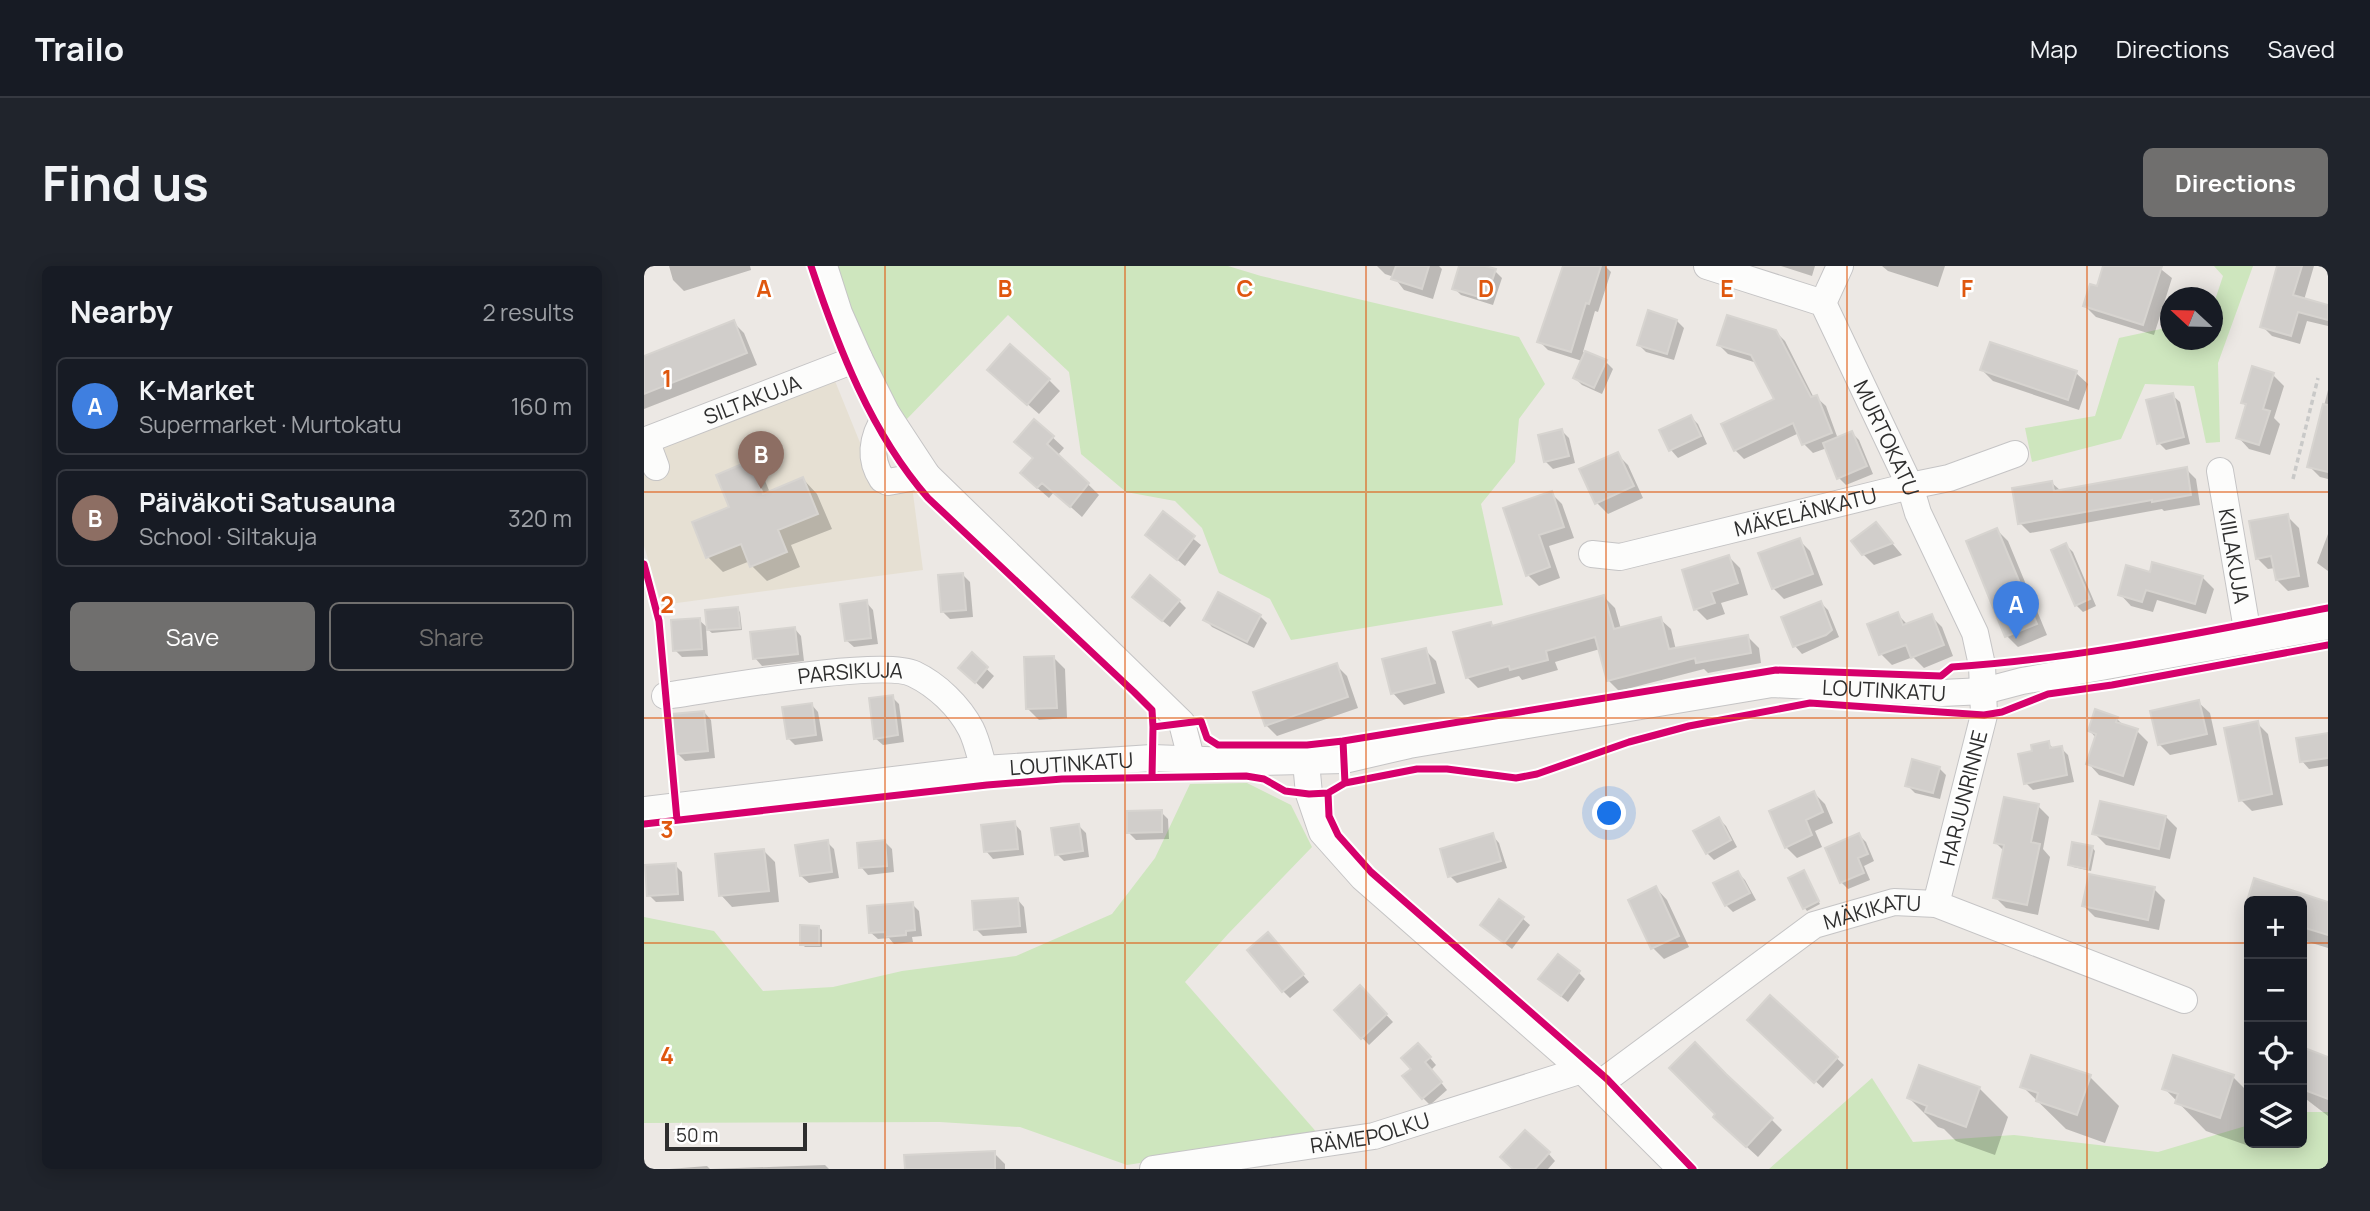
<!DOCTYPE html>
<html lang="en">
<head>
<meta charset="utf-8">
<style>
	:root { --surface:#171b24; --page:#20242c; --text:#f1f3f6; --muted:#9ea1a6; --line:#363941; --accent:#706f6e }
	body { margin:0; font-family:Manrope,sans-serif; background:var(--page); color:var(--text) }
	.controls { position:absolute; right:21px; bottom:21px; display:grid; overflow:hidden; border-radius:10px; box-shadow:0 4px 18px #0003 }
	.controls button { width:63px; height:63px; display:grid; place-items:center; padding:0; border:0; border-bottom:2px solid var(--line); background:var(--surface); color:var(--text); font:35px sans-serif }
	.compass { position:absolute; left:1516px; top:21px; width:63px; height:63px; border-radius:50%; background:var(--surface); box-shadow:0 4px 18px #0003; rotate:292deg }
	.scale { position:absolute; left:21px; bottom:18px; width:142px; box-sizing:border-box; padding-left:7px; border:4px solid #2e2e2e; border-top:0; font-size:19px; line-height:24px; white-space:nowrap; color:#2e2e2e; -webkit-text-stroke:5px #fff; paint-order:stroke }
	.you { position:absolute; left:966px; top:548px; width:24px; height:24px; margin:-18px; border:5px solid #fff; border-radius:50%; background:#1a73e8; box-shadow:0 0 0 10px #1a73e833 }
	.badge { display:grid; place-items:center; width:46px; height:46px; border-radius:50%; background:var(--accent); color:#fff; font-size:23px; font-weight:700 }
	.pin { position:absolute; translate:-50% -58px; filter:drop-shadow(0 2px 4px #0008) }
	.pin::after { content:''; position:absolute; top:37px; width:24px; height:21px; background:inherit; clip-path:polygon(0 0,100% 0,50% 100%) }
	.list { margin:0; padding:0; list-style:none }
	h2 { display:flex; justify-content:space-between; align-items:center; height:91px; margin:0; padding:0 28px; font-size:30px }
	h2 small { font-size:23px; font-weight:400; color:var(--muted) }
	.list li { display:grid; grid-template-columns:46px 1fr auto; gap:21px; align-items:center; box-sizing:border-box; height:98px; margin:0 14px 14px; padding:0 14px; border:2px solid var(--line); border-radius:10px }
	.list b { display:block; font-size:26px; white-space:nowrap }
	.list p { margin:0; font-size:23px; white-space:nowrap; color:var(--muted) }
	.list em { font-size:23px; font-style:normal; color:var(--muted) }
	.actions { display:flex; gap:14px; padding:21px 28px }
	.actions a { flex:1; padding:16px 0; border:2px solid var(--accent); border-radius:10px; text-align:center; font-size:24px; color:var(--accent) }
	.actions .main { background:var(--accent); color:#fff }
	.icon { flex:none; width:38px; height:38px; fill:none; stroke:currentColor; stroke-width:2; stroke-linecap:round; stroke-linejoin:round }
	.map { position:relative; flex:none; width:1684px; height:903px; overflow:hidden; border-radius:10px }
	header { display:flex; align-items:center; gap:42px; box-sizing:border-box; height:98px; padding:0 35px; background:var(--surface); border-bottom:2px solid var(--line) }
	header strong { font-size:33px }
	nav { display:flex; gap:38px; margin-inline-start:auto; font-size:24px }
	.intro { display:flex; align-items:center; justify-content:space-between; box-sizing:border-box; height:168px; padding:0 42px }
	h1 { margin:0; font-size:49px }
	.button { padding:18px 32px; border-radius:10px; background:var(--accent); color:#fff; font-size:24px; font-weight:700 }
	main { display:flex; gap:42px; padding:0 42px }
	aside { flex:1; background:var(--surface); border-radius:10px; box-shadow:0 4px 18px #0003 }
	.map>svg:first-child { display:block }
	.education { fill:#e6e0d3 }
	.green { fill:#cee6be }
	.shadow { fill:#0003 }
	.building { fill:#d1cecb; stroke:#d7d4d0; stroke-width:2 }
	.lines { fill:none; stroke-linecap:round; stroke-linejoin:round }
	.minor-casing { stroke:#c5c4c5; stroke-width:28 }
	.path { stroke:#c9c9c8; stroke-width:3.5; stroke-dasharray:5 3.5; stroke-linecap:butt }
	.minor { stroke:#fcfcfb; stroke-width:26 }
	.cycleway-casing { stroke:#fff; stroke-width:11 }
	.cycleway { stroke:#d6006c; stroke-width:7 }
	.grid { fill:none; stroke:#df570e; stroke-width:2; stroke-opacity:0.55 }
	.labels { text-anchor:middle; dominant-baseline:central; stroke-width:5; stroke-linejoin:round; paint-order:stroke }
	.street-label { font-size:21px; fill:#2e2e2e; stroke:#fff }
	.grid-label { font-size:23px; text-anchor:middle; font-weight:bold; fill:#df570e; stroke:#fff; stroke-width:5; stroke-linejoin:round; paint-order:stroke }
</style>
</head>
<body>
<header>
<strong>Trailo</strong>
<nav><a>Map</a><a>Directions</a><a>Saved</a></nav>
</header>
<div class="intro"><h1>Find us</h1><a class="button">Directions</a></div>
<main>
<aside>
<h2>Nearby<small>2 results</small></h2>
<ul class="list">
<li><span class="badge" style="background:#3f7fe0">A</span><div><b>K-Market</b><p>Supermarket · Murtokatu</p></div><em>160 m</em></li>
<li><span class="badge" style="background:#8d6e63">B</span><div><b>Päiväkoti Satusauna</b><p>School · Siltakuja</p></div><em>320 m</em></li>
</ul>
<div class="actions"><a class="main">Save</a><a>Share</a></div>
</aside>
<div class="map">
<svg width="1684" height="903" viewBox="0 0 1684 903">
	<rect width="100%" height="100%" fill="#ece8e4"/>
	<path class="education" d="M189 110 236 226 268 220 279 304 18 339 0 280V185Z"/>
	<path class="green" d="M192 0H584L617 10 875 71 901 118 875 153 871 196 837 238 859 339 647 374 626 333 575 307 558 262 531 235 482 226 437 188 425 106 364 49 259 157 221 85Z
		M1570 0H1609L1574 97 1576 176 1562 177 1550 120 1501 118 1477 173 1388 196 1381 162 1451 150 1475 72 1526 61V74H1568L1569 40 1579 10Z
		M603 517 647 539 668 581 584 668 541 716 675 869 483 899 376 861 296 856 0 857V651L70 665 119 725 189 721 258 705 372 690 468 648 511 592 546 518Z
		M1228 812 1269 876 1370 869 1514 886 1605 859V877H1658V846H1684V903H1125Z"/>
	<path class="shadow" d="M25 0H106L107 4 40 25 29 14Z
		M733 0H795L798 3 789 33 760 24 750 11 741 8Z
		M817 0H835L851 5 858 12 849 39 817 29 810 22Z
		M921 0H961L967 6 954 46 951 45 939 86 962 96 969 103 958 128 938 119 931 112 938 95 904 84 895 75Z
		M1137 0H1171L1168 10Z
		M1238 0H1301L1294 21 1244 5Z
		M1461 0H1513L1528 12 1510 69 1452 51 1441 40 1454 23Z
		M1635 0H1670L1660 34 1684 39V64V60L1663 55 1656 78 1628 70 1618 60Z
		M1033 55 1040 62 1030 94 1002 86 995 79Z
		M89 56 100 67 113 99 0 143V91Z
		M1131 65 1141 75 1170 132 1172 131 1182 140 1194 173 1208 167 1215 174 1229 208 1202 219 1195 212 1183 182 1169 187 1160 178 1155 167 1100 193 1091 184 1133 134 1113 97 1084 88 1075 79Z
		M1338 104 1432 107 1444 118 1435 144 1349 115Z
		M1629 109 1640 120 1630 152 1636 158 1626 189 1605 183 1594 171 1603 141 1599 137Z
		M405 114 416 125 395 148 357 115Z
		M1684 124V213L1676 211 1665 200Z
		M1528 129 1536 136 1546 178 1522 184 1515 177Z
		M1047 151 1054 158 1063 178 1034 192 1027 184 1017 164Z
		M391 155 420 182 414 189 455 229 438 251 410 226 405 232 389 218Z
		M918 165 925 172 931 197 909 203 901 195Z
		M973 188 984 199 999 232 964 248 953 237Z
		M105 197 120 212 126 227 159 213 173 228 188 263 147 279 156 301 123 315 108 300 106 295 79 306 64 291 50 257 87 242Z
		M1542 203 1552 213 1556 239 1520 245 1518 243 1386 267 1376 257 1408 217 1417 225Z
		M907 227 918 238 930 272 905 280 916 312 895 320 884 309 861 243Z
		M519 248 557 279 541 300 503 269Z
		M1643 250 1655 262 1665 321 1644 325 1633 314 1631 302 1624 303 1613 292Z
		M1232 258 1258 289 1230 299 1219 288Z
		M1353 264 1364 275 1403 369 1374 381 1363 370Z
		M1684 268V305L1673 297Z
		M1155 274 1166 285 1179 319 1140 333 1129 322Z
		M1422 279 1429 286 1452 340 1439 346 1432 339Z
		M1085 291 1096 302 1104 329 1077 337 1081 348 1063 354 1052 343Z
		M1509 298 1559 312 1570 323 1562 348 1513 334 1509 346 1487 340 1476 328 1507 308Z
		M319 309 326 316 329 351 306 353 299 346Z
		M960 331 971 342 977 363 1016 353 1027 363 1032 384 1104 371 1115 382 1117 397 1064 407 1060 403 975 425 964 414 956 383 911 396 914 404 878 414 875 410 834 422 823 411 846 358 850 361Z
		M535 335 542 342 526 361 498 338Z
		M222 336 229 344 234 378 210 381 202 374Z
		M1177 337 1184 344 1195 371 1158 388 1151 380 1140 352Z
		M93 343 96 346 98 364 68 367 62 362 64 390 38 391 31 384 55 354 65 363Z
		M1253 348 1264 359 1287 350 1298 361 1309 390 1280 402 1269 391 1248 399 1237 388Z
		M616 350 623 357 610 382 568 361 561 353Z
		M150 362 157 370 160 395 118 400 111 392Z
		M781 384 792 395 801 427 760 439 749 427Z
		M328 389 350 410 339 423 316 402Z
		M410 392 421 403 423 452 395 454 383 442Z
		M692 399 703 410 714 442 633 470 622 459Z
		M248 431 255 438 260 476 239 479 231 472Z
		M1554 436 1566 447 1573 479 1526 489 1515 478Z
		M167 438 174 446 179 475 151 479 144 472Z
		M60 446 67 454 71 492 41 495 33 487Z
		M1473 453 1481 461 1493 465 1504 476 1490 520 1455 509 1444 497 1452 472 1446 465Z
		M1613 457 1624 468 1639 539 1608 545 1597 534Z
		M1684 469V500L1665 503 1658 495Z
		M1404 477 1410 483 1417 482 1424 489 1430 516 1389 524 1382 517 1390 486Z
		M1295 502 1302 509 1296 533 1271 527 1263 519Z
		M1170 527 1181 538 1189 557 1171 565 1178 581 1153 592 1142 581Z
		M1394 540 1405 551 1399 583 1406 591 1394 649 1362 642 1351 631 1360 585 1352 577Z
		M517 546 524 553 525 573 492 574 485 567Z
		M1522 551 1533 562 1526 593 1462 579 1450 567Z
		M1075 553 1082 560 1093 581 1070 594 1063 587Z
		M370 557 377 565 380 589 349 593 342 585Z
		M435 560 442 567 445 591 420 595 413 588Z
		M848 569 855 577 863 602 813 617 806 610Z
		M1215 569 1222 576 1230 595 1220 600 1226 614 1204 623 1197 616Z
		M183 576 190 583 195 612 165 617 157 610Z
		M241 576 248 583 250 606 224 609 217 601Z
		M1448 581 1451 585 1447 605 1429 601 1425 598Z
		M120 585 131 596 135 636 88 641 77 629Z
		M31 599 38 606 40 635 12 636 5 629Z
		M1094 607 1101 614 1112 634 1089 646 1082 639Z
		M1160 607 1176 638 1163 645 1160 641Z
		M1611 615 1684 638V682L1658 674V635H1605V645L1602 642Z
		M1012 622 1023 634 1045 681 1020 693 1009 682Z
		M1510 623 1521 634 1515 664 1451 651 1440 640Z
		M373 633 380 641 383 667 339 670 332 663Z
		M268 638 275 645 278 670 268 671 269 676 250 678 245 672 234 673 226 666Z
		M878 652 886 659 868 683 838 659Z
		M174 661 178 664V681H161L158 678Z
		M631 676 665 716 646 732 639 725Z
		M934 706 941 713 924 736 904 720Z
		M716 721 749 756 725 779 692 744Z
		M1127 731 1200 799 1179 822 1112 761Z
		M1658 783 1684 792V850L1658 830Z
		M781 786 792 799 787 804 803 824 786 839 779 832 769 803Z
		M1446 811 1475 840 1461 877 1422 863 1378 820Z
		M1589 811 1605 827V880L1562 865 1520 822Z
		M1335 822 1364 851 1351 889 1312 875 1300 863 1294 861 1265 832Z
		M1127 853 1138 864 1114 891 1082 862Z
		M350 887 361 898V903H262Z
		M904 887 911 895 904 903H871Z
		M181 899 185 903H25L63 900 66 903Z"/>
	<path class="building" d="M752 0H785L778 23 747 13Z
		M815 0H841L852 3 842 33 808 23Z
		M919 0H957L945 38 942 37 927 86 893 76Z
		M1459 0H1518L1499 59 1439 40 1446 18 1453 20Z
		M1633 0H1658L1649 29 1684 39V54L1654 46 1647 70 1616 61Z
		M1004 44 1033 54 1023 88 993 79Z
		M1083 49 1132 64 1167 131 1173 129 1188 167 1158 179 1149 157 1090 185 1077 158 1130 133 1107 89 1073 79Z
		M90 54 103 87 0 128V90Z
		M1346 76 1433 105 1424 134 1336 104Z
		M366 78 406 113 383 139 343 104Z
		M941 85 963 94 950 122 929 112Z
		M1608 100 1630 107 1619 143 1626 145 1615 179 1592 172 1602 138 1597 137Z
		M1529 127 1540 171 1513 178 1502 134Z
		M1679 138 1684 139V206L1663 201Z
		M1047 149 1057 170 1025 185 1015 164Z
		M390 153 410 170 403 178 445 217 426 241 398 217 393 222 376 207 389 192 370 176Z
		M918 163 925 190 900 196 894 169Z
		M1208 165 1223 200 1193 213 1179 177Z
		M974 186 990 220 951 238 935 203Z
		M105 195 119 228 159 211 174 248 134 264 143 286 106 301 97 278 62 292 48 256 85 241 72 209Z
		M1543 201 1547 229 1508 236V234L1374 258 1368 222 1408 215 1410 225Z
		M908 225 920 261 895 269 906 301 882 310 859 242Z
		M519 245 551 270 533 294 501 269Z
		M1644 248 1655 310 1632 314 1627 290 1612 293 1605 255Z
		M1232 256 1249 277 1218 289 1207 275Z
		M1353 262 1393 358 1361 371 1322 275Z
		M1156 272 1169 308 1128 323 1114 287Z
		M1422 277 1446 333 1431 340 1407 284Z
		M1085 289 1094 317 1067 326 1071 337 1050 344 1038 304Z
		M1508 296 1559 310 1551 338 1502 324 1498 336 1474 329 1482 299 1506 306Z
		M319 307 322 344 297 346 294 309Z
		M506 309 536 334 518 355 488 331Z
		M574 326 617 349 603 376 559 354Z
		M960 329 970 363 1017 351 1025 383 1104 369 1107 387 1052 397 1051 392 963 415 951 371 902 385 904 394 866 404 865 400 822 412 809 366 847 356 848 360Z
		M223 334 227 372 201 375 196 338Z
		M1177 335 1188 364 1182 369 1149 381 1137 351Z
		M94 341 96 362 63 364 61 344Z
		M1254 346 1259 359 1288 348 1300 379 1267 392 1262 379 1235 389 1223 358Z
		M56 352 58 383 29 385 27 354Z
		M151 361 154 388 109 393 106 366Z
		M782 382 791 417 747 428 738 393Z
		M328 386 344 401 331 417 314 402Z
		M410 390 413 442 382 443 380 391Z
		M693 397 704 431 621 460 609 426Z
		M249 429 254 469 230 473 225 432Z
		M1555 434 1563 468 1514 479 1506 445Z
		M168 437 172 469 143 473 138 441Z
		M1451 443 1474 451 1472 456 1494 463 1479 510 1442 498 1452 468 1444 465Z
		M60 445 64 485 32 488 28 448Z
		M1614 455 1628 528 1595 535 1580 462Z
		M1684 467V492L1656 496 1652 472Z
		M1405 475 1406 482 1418 480 1423 509 1380 518 1374 488 1388 485 1387 479Z
		M1268 493 1296 501 1289 527 1261 520Z
		M1170 525 1179 546 1162 554 1168 569 1141 582 1125 545Z
		M1360 531 1395 538 1387 576 1396 578 1383 639 1349 632 1360 579 1350 577Z
		M1456 535 1522 550 1515 583 1448 568Z
		M518 544V566L483 567V545Z
		M1075 551 1087 574 1062 588 1049 565Z
		M371 555 374 583 340 586 337 559Z
		M435 558 439 585 411 589 407 562Z
		M849 567 857 595 804 611 796 583Z
		M1215 567 1224 588 1214 592 1220 607 1196 617 1181 582Z
		M184 574 188 606 156 610 151 579Z
		M241 574 243 600 215 602 213 577Z
		M1428 576 1449 580 1444 603 1424 599Z
		M120 583 125 625 75 630 71 588Z
		M32 597 34 628 3 630 1 599Z
		M1160 604 1175 635 1159 643 1144 612Z
		M1094 605 1106 627 1081 640 1069 617Z
		M1445 608 1511 621 1504 654 1438 640Z
		M1610 612 1684 636V669L1658 661V635H1603Z
		M1012 620 1035 670 1007 683 984 634Z
		M374 632 376 660 330 664 328 635Z
		M855 633 880 651 860 677 836 659Z
		M269 636 271 664 262 665V669L241 671V666L225 667 223 640Z
		M156 659 175 660V679H156Z
		M624 666 660 708 638 726 603 684Z
		M914 688 936 705 917 730 894 713Z
		M716 719 743 748 717 773 690 744Z
		M1126 729 1194 791 1170 817 1103 754Z
		M1051 776 1082 808 1129 852 1102 881 1069 851 1071 848 1025 802Z
		M774 777 787 791 781 796 798 816 778 833 758 810 767 803 757 792Z
		M1658 781 1684 791V833L1658 823Z
		M1387 789 1447 809 1433 849 1392 835 1394 827 1376 821Z
		M1529 789 1590 809 1576 852 1531 837 1534 828 1518 823Z
		M1275 799 1336 821 1322 861 1281 846 1283 840 1263 832Z
		M881 864 906 886 891 903H869L856 891Z
		M351 885V903H261L260 889Z"/>
	<g class="lines">
		<g class="minor-casing">
			<g id="minor">
				<path d="M180 0 195 47 215 92 243 148 283 209 538 457 547 492"/>
				<path id="s1" d="M1063 0 1179 37 1266 220 1274 247 1331 367 1338 399 1340 449 1292 638"/>
				<path d="M1179 37 1196 0"/>
				<path d="M243 148C229 169 223 190 238 213L244 216 283 209"/>
				<path d="M2 174 12 201"/>
				<path id="s2" d="M0 175 215 92"/>
				<path id="s3" d="M1576 205 1605 375"/>
				<path id="s4" d="M948 288 976 291 1266 220 1305 212 1371 188"/>
				<path id="s5" d="M21 430C66 424 238 392 270 408 293 419 315 440 327 463 333 475 336 490 340 503"/>
				<path d="M662 496 665 528 678 566 719 612 938 804 1037 903"/>
				<path id="s6" d="M0 544 340 503 508 492 613 496 700 494 765 479 1128 418 1298 427 1340 425 1378 415 1684 360"/>
				<path id="s7" d="M954 819 1170 659 1250 636 1292 638 1540 734"/>
				<path id="s8" d="M509 903 730 870 938 804"/>
			</g>
		</g>
		<path class="path" d="M1649 213 1674 112"/>
		<use href="#minor" class="minor"/>
		<g class="cycleway-casing">
			<path id="cycleway" d="M167 0C194 81 227 167 284 232L490 426 508 444 509 461
				M0 298 15 355 33 554
				M508 511 509 461 557 455 563 472 574 479H663L699 475
				M701 517 699 475 1132 404 1297 410 1308 401C1435 393 1559 366 1684 342
				M684 527 685 550 694 569 727 606 963 813 1049 903
				M0 558 343 519 418 513 602 510 620 513 641 525 665 528 684 527 701 517 773 503H803L872 512 893 508 985 476 1045 460 1166 437 1340 449 1358 446 1404 428 1468 419 1684 379"/>
		</g>
		<use href="#cycleway" class="cycleway"/>
	</g>
	<path class="grid" d="M241 0V903M481 0V903M722 0V903M962 0V903M1203 0V903M1443 0V903M0 226H1684M0 452H1684M0 677H1605M1658 677H1684"/>
	<g class="labels">
		<g class="street-label">
			<text stroke="none"><textPath href="#s2" startOffset="116">SILTAKUJA</textPath></text>
			<text stroke="none"><textPath href="#s1" startOffset="271">MURTOKATU</textPath></text>
			<text stroke="none"><textPath href="#s4" startOffset="219">MÄKELÄNKATU</textPath></text>
			<text stroke="none"><textPath href="#s3" startOffset="86">KIILAKUJA</textPath></text>
			<text stroke="none"><textPath href="#s5" startOffset="187">PARSIKUJA</textPath></text>
			<text stroke="none"><textPath href="#s6" startOffset="1250">LOUTINKATU</textPath></text>
			<text stroke="none"><textPath href="#s6" startOffset="430">LOUTINKATU</textPath></text>
			<text transform="translate(1319 532) rotate(-76)">HARJUNRINNE</text>
			<text stroke="none"><textPath href="#s7" startOffset="329">MÄKIKATU</textPath></text>
			<text stroke="none"><textPath href="#s8" startOffset="220">RÄMEPOLKU</textPath></text>
		</g>
	</g>
	<g class="grid-label">
		<text x="120" y="31">A</text>
		<text x="361" y="31">B</text>
		<text x="601" y="31">C</text>
		<text x="842" y="31">D</text>
		<text x="1083" y="31">E</text>
		<text x="1323" y="31">F</text>
		<text x="23" y="121">1</text>
		<text x="23" y="347">2</text>
		<text x="23" y="572">3</text>
		<text x="23" y="798">4</text>
	</g>
</svg>
<div class="controls">
<button>+</button>
<button>−</button>
<button><svg class="icon" aria-label="locate" viewBox="0 0 24 24"><circle cx="12" cy="12" r="6"/><path d="M12 2v4M12 18v4M2 12h4M18 12h4"/></svg></button>
<button><svg class="icon" aria-label="layers" viewBox="0 0 24 24"><path d="M12 4l9 5-9 5-9-5zM3 14l9 5 9-5"/></svg></button>
</div>
<svg class="compass" viewBox="-18 -18 36 36"><path d="M0-13l5 13h-10z" fill="#e53935"/><path d="M0 13l5-13h-10z" fill="#9ea1a6"/></svg>
<div class="scale">50 m</div>
<div class="you"></div>
<div class="pin badge" style="left:1372px;top:373px;background:#3f7fe0">A</div>
<div class="pin badge" style="left:117px;top:223px;background:#8d6e63">B</div>
</div>
</main>
</body>
</html>
